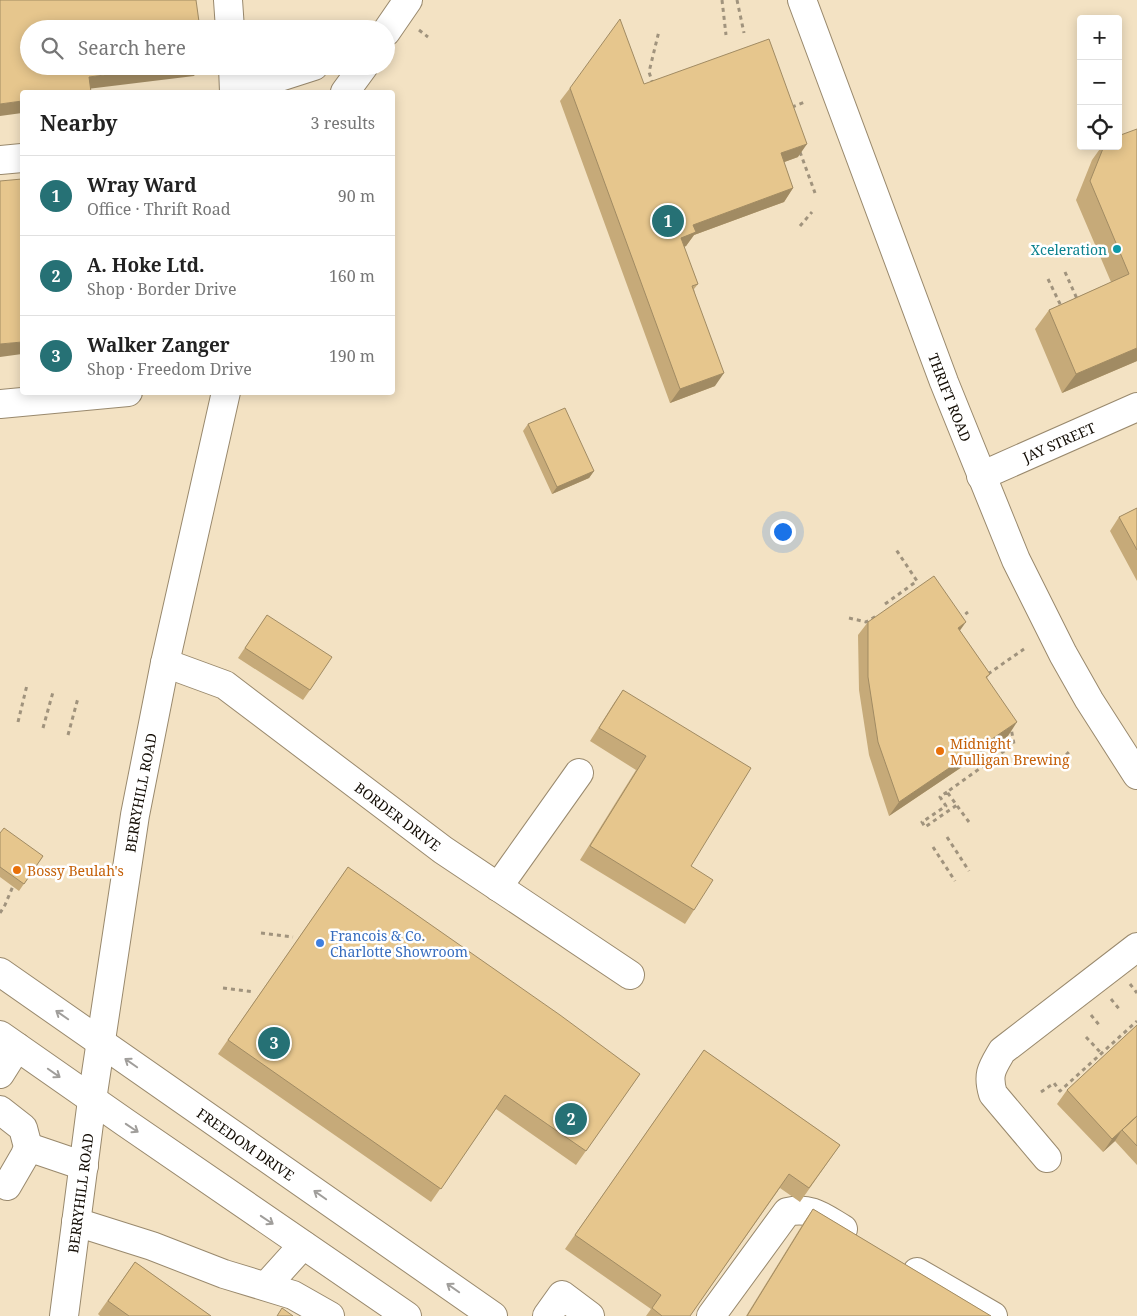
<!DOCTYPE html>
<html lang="en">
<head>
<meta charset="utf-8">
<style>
	:root { --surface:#fff; --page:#f2f2f2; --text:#222; --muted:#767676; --line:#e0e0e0; --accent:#267175 }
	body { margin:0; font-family:"Noto Serif",serif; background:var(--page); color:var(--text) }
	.controls { position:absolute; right:15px; top:15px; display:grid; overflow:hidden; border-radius:5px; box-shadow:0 2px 12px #0003 }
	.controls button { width:45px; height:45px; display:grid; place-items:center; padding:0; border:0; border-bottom:1px solid var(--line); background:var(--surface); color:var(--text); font:25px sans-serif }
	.you { position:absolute; left:782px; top:531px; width:18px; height:18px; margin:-12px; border:4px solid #fff; border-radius:50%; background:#1a73e8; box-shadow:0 0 0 8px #1a73e833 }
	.badge { display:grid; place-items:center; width:32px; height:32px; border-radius:50%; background:var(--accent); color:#fff; font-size:16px; font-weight:700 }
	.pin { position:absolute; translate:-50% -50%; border:2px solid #fff; box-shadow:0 1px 5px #0006 }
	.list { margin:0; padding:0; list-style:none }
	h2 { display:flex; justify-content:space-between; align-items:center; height:65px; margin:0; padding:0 20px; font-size:21px }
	h2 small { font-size:16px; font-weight:400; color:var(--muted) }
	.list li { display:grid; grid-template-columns:32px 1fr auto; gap:15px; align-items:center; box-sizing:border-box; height:80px; padding:0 20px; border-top:1px solid var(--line) }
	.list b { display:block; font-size:19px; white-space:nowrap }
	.list p { margin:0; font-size:16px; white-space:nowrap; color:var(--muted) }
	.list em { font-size:16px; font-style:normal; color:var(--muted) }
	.icon { flex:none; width:28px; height:28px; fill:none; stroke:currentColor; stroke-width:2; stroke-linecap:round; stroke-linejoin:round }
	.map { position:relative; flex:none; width:1137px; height:1316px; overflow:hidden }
	.search { position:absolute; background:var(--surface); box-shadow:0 2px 12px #0003; left:20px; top:20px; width:375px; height:55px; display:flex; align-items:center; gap:12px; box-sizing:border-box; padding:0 18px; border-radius:28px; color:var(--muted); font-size:19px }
	.panel { position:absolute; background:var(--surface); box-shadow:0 2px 12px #0003; left:20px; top:90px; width:375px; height:305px; border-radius:5px }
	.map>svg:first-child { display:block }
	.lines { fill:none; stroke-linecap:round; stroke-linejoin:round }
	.minor-casing { stroke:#99896d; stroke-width:30 }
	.major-casing { stroke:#99896d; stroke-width:30 }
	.path { stroke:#a0937d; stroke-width:3; stroke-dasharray:4 4; stroke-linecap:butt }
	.minor { stroke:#fff; stroke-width:28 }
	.major { stroke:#fff; stroke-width:28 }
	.wall { fill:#c6aa79 }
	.shaded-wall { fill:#a18b63 }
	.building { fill:#e6c68d; stroke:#a18b63 }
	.oneway { stroke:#a09e9b }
	.culture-dot { fill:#0f9aa8; stroke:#fff; stroke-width:2 }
	.food-dot { fill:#e8710a; stroke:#fff; stroke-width:2 }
	.shop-dot { fill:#3f7fe0; stroke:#fff; stroke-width:2 }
	.labels { text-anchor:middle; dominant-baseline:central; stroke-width:5; stroke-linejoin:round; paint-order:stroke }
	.culture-label { font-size:14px; fill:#0d838f; stroke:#fff; text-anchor:end }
	.street-label { font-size:14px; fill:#120c04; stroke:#fff }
	.food-label { font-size:14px; fill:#c56008; stroke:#fff; text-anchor:start }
	.shop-label { font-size:14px; fill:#366cbe; stroke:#fff; text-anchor:start }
</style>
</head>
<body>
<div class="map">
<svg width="1137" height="1316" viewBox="0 0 1137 1316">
	<rect width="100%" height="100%" fill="#f3e2c3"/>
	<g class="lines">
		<g class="minor-casing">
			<g id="minor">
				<path d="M228 0 230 29"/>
				<path id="s1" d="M802 0 944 382 1016 560 1063 654 1089 700 1137 775"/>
				<path d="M386 32 408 0"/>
				<path d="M233 66 234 92"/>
				<path d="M245 92 258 84 314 66"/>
				<path d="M345 92 364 66"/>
				<path d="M0 160 22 158"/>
				<path d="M0 404 128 392"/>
				<path id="s2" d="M981 476 1137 407"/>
				<path id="s3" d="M165 663 225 685 443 850 630 975"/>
				<path d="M498 887 579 773"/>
				<path d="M0 1074 17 1047"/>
				<path d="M0 1110 23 1128 28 1147 25 1155 7 1186"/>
				<path d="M28 1147 84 1166"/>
				<path d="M1047 1158 993 1094C987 1074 992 1068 1002 1051L1137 947"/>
				<path d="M76 1222 152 1246 224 1274 293 1295 330 1316"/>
				<path d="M917 1272 993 1316"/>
				<path d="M266 1286 303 1245"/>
				<path id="s4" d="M64 1316 92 1100 135 815 165 663 226 392"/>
				<path d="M547 1316 562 1295 590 1316"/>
				<path d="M711 1316 787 1212C811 1206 824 1218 843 1229"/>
			</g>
		</g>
		<g class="major-casing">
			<g id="major">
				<path id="s5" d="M0 972 493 1316"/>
				<path d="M0 1035 126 1123 407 1316"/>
			</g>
		</g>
		<path class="path" d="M722 0 726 35
			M737 0 744 33
			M419 30 428 37
			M653 84 649 72 659 31
			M792 107 805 102
			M800 152 815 193
			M800 226 812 212
			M1065 272 1078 301
			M1048 279 1062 308
			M885 604 917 581 895 548
			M849 618 866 622 878 615
			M959 619 968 612
			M988 674 1024 649
			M18 722 27 685
			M43 728 53 692
			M68 735 78 698
			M1066 755 1070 751
			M947 792 940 797 946 806 922 822 925 827 957 805
			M969 822 947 792 1014 744 1011 728
			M947 837 969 871
			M933 847 955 881
			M0 913 5 905 13 886
			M261 933 293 937
			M1130 984 1137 993
			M223 988 254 992
			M1111 999 1120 1010
			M1091 1015 1100 1026
			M1086 1037 1101 1053
			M1041 1092 1054 1083 1060 1091 1137 1021"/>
		<use href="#minor" class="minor"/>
		<use href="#major" class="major"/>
	</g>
	<path class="wall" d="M644 84 798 157 784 162 793 188 784 202 694 235 686 246 684 247 698 284 694 289 715 386 670 403 560 101 570 88Z
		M1137 129V361L1062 393 1035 329 1049 310 1111 282 1076 200 1092 160 1102 146H1118Z
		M528 424 594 471 589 478 552 494 523 431Z
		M1137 508V581L1110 531 1119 517Z
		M267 615 310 690 303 700 238 658Z
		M868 622 960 631 990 674 987 678 1008 736 889 816 869 755 859 690 858 635Z
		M623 690 691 866 694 910 685 924 580 860 636 770 590 741 614 703Z
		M0 833 43 856 19 891 0 877Z
		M348 867 640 1074 576 1165 496 1109 431 1202 218 1054Z
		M1137 1025V1165L1115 1141 1103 1152 1057 1104 1067 1090Z
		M704 1050 840 1145 800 1202 780 1188 690 1316H646L651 1309 565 1249Z
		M813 1209 991 1316H746L804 1222Z
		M135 1262 211 1316H100L98 1314Z"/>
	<path class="shaded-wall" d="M174 66H201L194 76 79 90 89 77Z
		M22 101V113L0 116V104Z
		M807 144 798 157 771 167 781 153Z
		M793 188 784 202 694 235 686 246 671 252 681 238 693 225Z
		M22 342V354L0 357V344Z
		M1137 348V361L1062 393 1076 374Z
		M724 373 715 386 670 403 680 389Z
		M594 471 589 478 552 494 557 487Z
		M966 622 956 636 958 628Z
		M1017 722 1008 736 889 816 899 802Z
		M1122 1130 1115 1141 1103 1152 1112 1139Z"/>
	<path class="building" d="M0 0H196L200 29H29V66H174L89 77 91 92H22V101L0 104Z
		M620 19 644 84 769 39 807 144 781 153 793 188 693 225 696 232 681 238 698 284 692 286 724 373 680 389 570 88Z
		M1137 129V348L1076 374 1049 310 1129 274 1090 181 1104 146H1118V136Z
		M22 179V342L0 344V181Z
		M565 408 594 471 557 487 528 424Z
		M1137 508V550L1119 517Z
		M934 576 966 622 958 628 990 674 986 677 1017 722 899 802 878 742 868 677V622Z
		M267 615 332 657 310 690 245 648Z
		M623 690 751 768 691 866 713 880 694 910 590 846 646 756 599 728Z
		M4 828 43 856 24 884 0 867V833Z
		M348 867 560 1015 640 1074 586 1151 505 1095 441 1189 228 1040Z
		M1137 1025V1116L1112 1139 1067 1090Z
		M704 1050 840 1145 809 1188 789 1174 690 1316H662L652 1308 661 1295 575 1235Z
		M1137 1116V1146L1122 1130Z
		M813 1209 991 1316H747Z
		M135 1262 211 1316H129L108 1301Z
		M282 1308 293 1316H277Z"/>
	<defs><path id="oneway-shaft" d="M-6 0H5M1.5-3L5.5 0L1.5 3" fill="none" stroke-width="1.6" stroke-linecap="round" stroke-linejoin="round" transform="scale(1.25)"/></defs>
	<g class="oneway">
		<use href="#oneway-shaft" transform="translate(62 1015) rotate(-145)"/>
		<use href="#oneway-shaft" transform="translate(131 1063) rotate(-145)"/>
		<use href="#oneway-shaft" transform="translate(54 1073) rotate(35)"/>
		<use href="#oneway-shaft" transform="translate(132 1128) rotate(34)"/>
		<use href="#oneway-shaft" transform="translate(320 1195) rotate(-145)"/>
		<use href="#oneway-shaft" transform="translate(267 1220) rotate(34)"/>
		<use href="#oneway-shaft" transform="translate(453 1288) rotate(-145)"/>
	</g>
	<circle class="culture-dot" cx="1117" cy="249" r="5"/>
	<g class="food-dot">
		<circle cx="940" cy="751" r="5"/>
		<circle cx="17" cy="870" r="5"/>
	</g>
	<circle class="shop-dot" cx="320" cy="943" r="5"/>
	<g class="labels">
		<g class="culture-label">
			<text x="1107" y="249">Xceleration</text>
		</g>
		<g class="street-label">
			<text stroke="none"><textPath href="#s1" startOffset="424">THRIFT ROAD</textPath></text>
			<text stroke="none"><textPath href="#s2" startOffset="85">JAY STREET</textPath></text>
			<text stroke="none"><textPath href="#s4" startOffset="529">BERRYHILL ROAD</textPath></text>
			<text stroke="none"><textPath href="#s3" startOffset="281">BORDER DRIVE</textPath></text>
			<text stroke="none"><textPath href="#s5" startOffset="300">FREEDOM DRIVE</textPath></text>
			<text stroke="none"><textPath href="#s4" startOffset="124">BERRYHILL ROAD</textPath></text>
		</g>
		<g class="food-label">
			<text x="950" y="743">Midnight<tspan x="950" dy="16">Mulligan Brewing</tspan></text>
			<text x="27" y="870">Bossy Beulah's</text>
		</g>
		<g class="shop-label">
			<text x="330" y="935">Francois &amp; Co.<tspan x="330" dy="16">Charlotte Showroom</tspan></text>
		</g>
	</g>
</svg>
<div class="controls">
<button>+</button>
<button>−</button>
<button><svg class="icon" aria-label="locate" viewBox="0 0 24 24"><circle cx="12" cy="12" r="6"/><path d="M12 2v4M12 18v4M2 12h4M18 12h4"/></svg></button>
</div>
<div class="you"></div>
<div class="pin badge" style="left:668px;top:221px">1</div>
<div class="pin badge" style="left:571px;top:1119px">2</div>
<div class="pin badge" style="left:274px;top:1043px">3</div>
<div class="search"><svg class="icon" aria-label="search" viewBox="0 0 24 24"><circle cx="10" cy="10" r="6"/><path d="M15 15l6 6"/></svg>Search here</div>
<section class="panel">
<h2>Nearby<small>3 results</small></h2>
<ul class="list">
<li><span class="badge">1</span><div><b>Wray Ward</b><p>Office · Thrift Road</p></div><em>90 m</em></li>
<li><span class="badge">2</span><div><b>A. Hoke Ltd.</b><p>Shop · Border Drive</p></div><em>160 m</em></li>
<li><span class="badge">3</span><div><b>Walker Zanger</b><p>Shop · Freedom Drive</p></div><em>190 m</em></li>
</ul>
</section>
</div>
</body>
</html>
